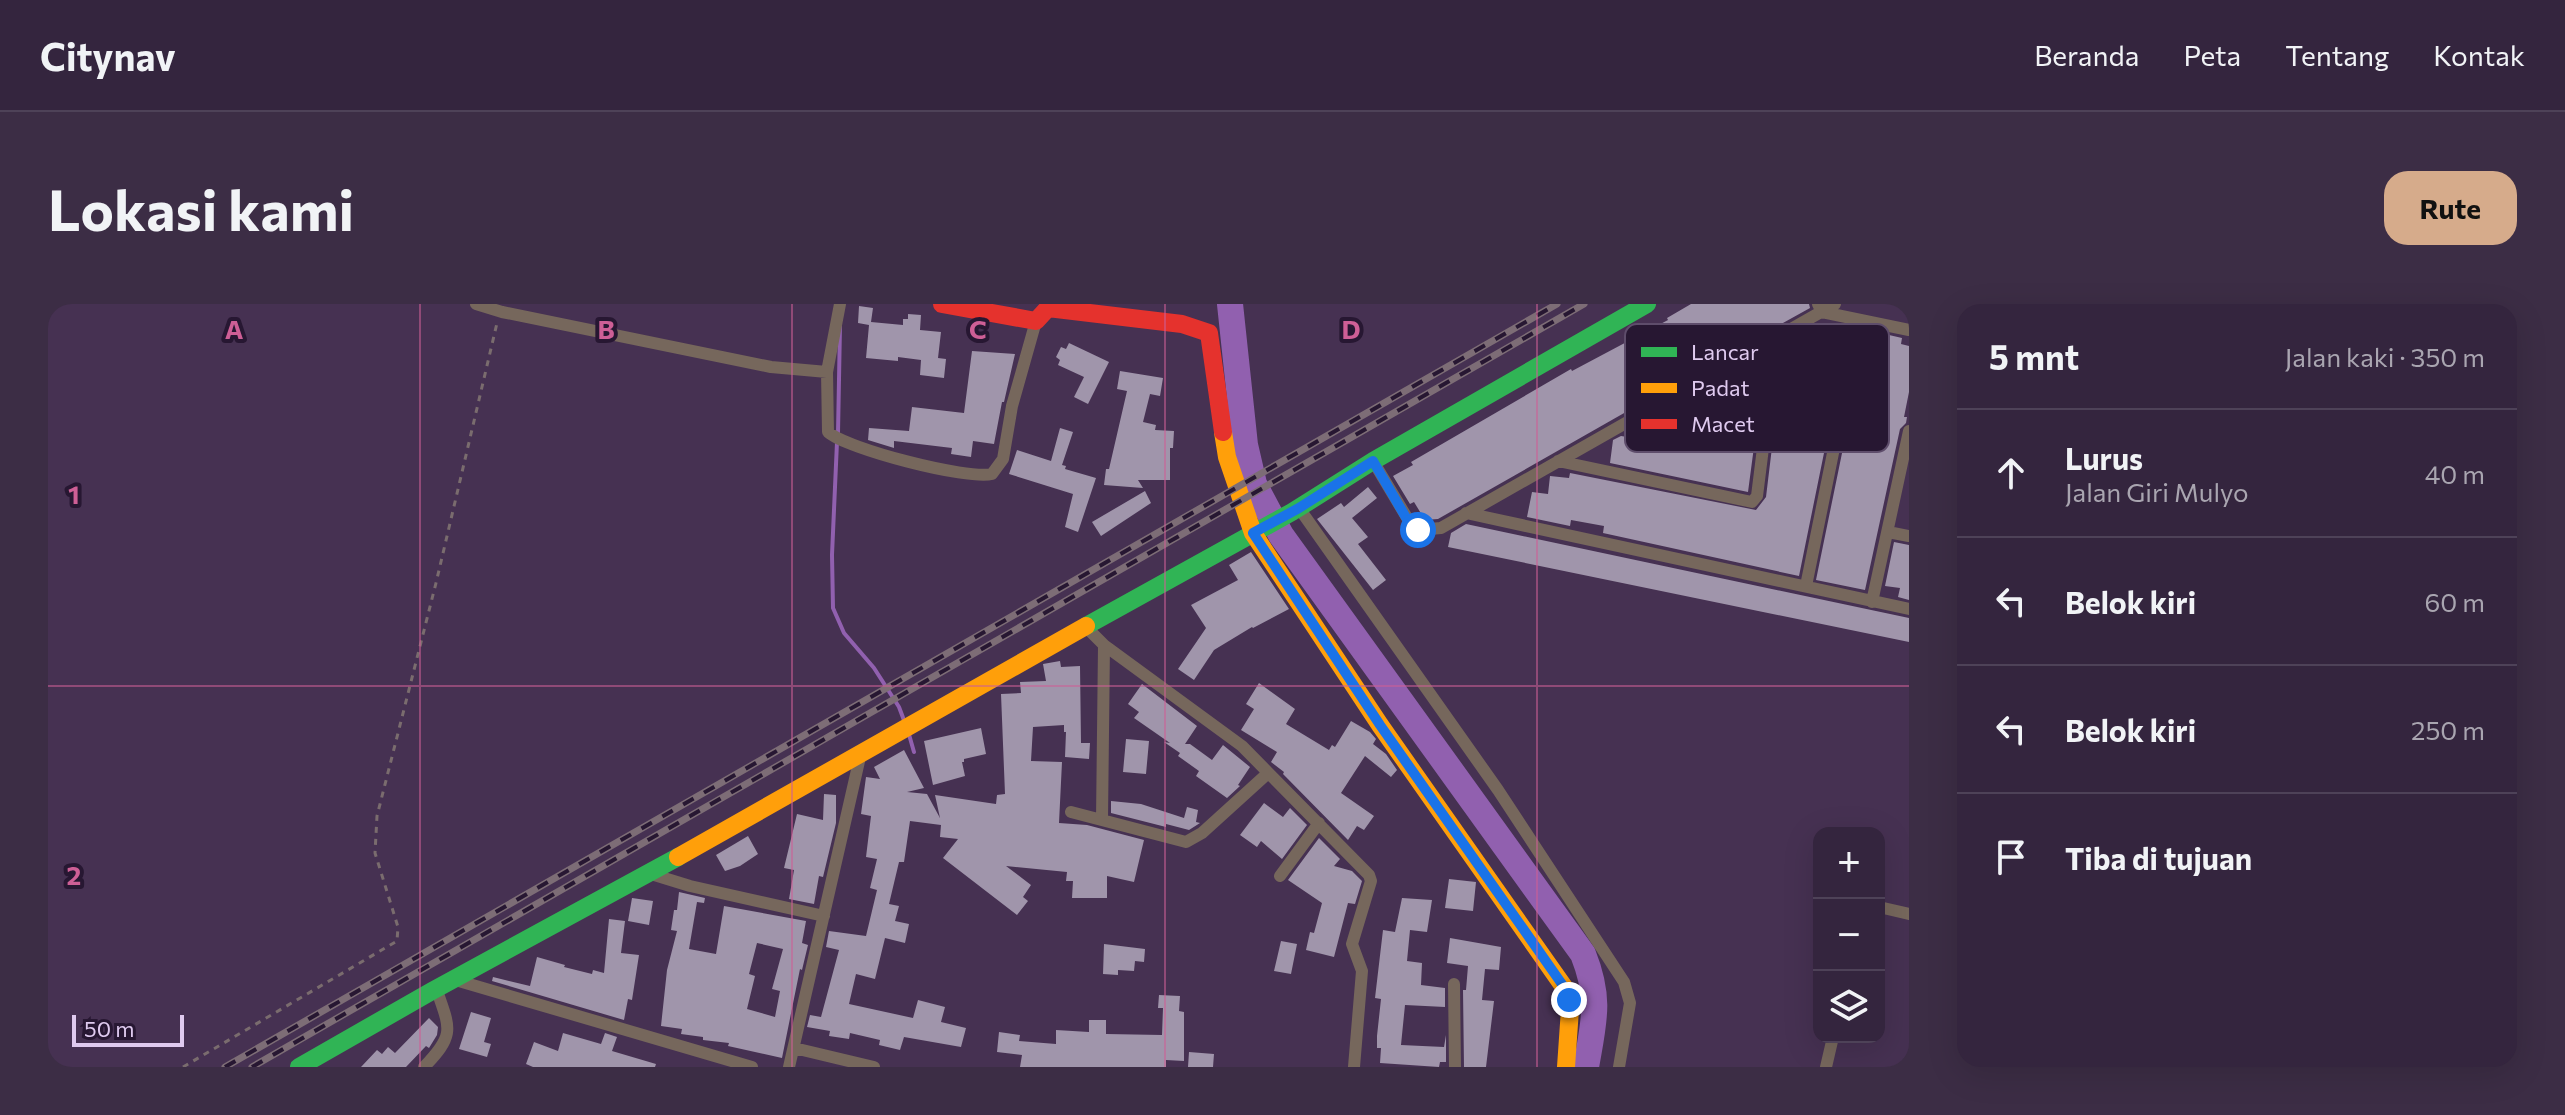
<!DOCTYPE html>
<html lang="id">
<head>
<meta charset="utf-8">
<style>
	:root { --surface:#34253e; --page:#3c2d45; --text:#f1f3f6; --muted:#a9a5b0; --line:#4e4258; --accent:#d6ab8b }
	body { margin:0; font-family:Commissioner,sans-serif; background:var(--page); color:var(--text) }
	.controls { position:absolute; right:24px; bottom:24px; display:grid; overflow:hidden; border-radius:16px; box-shadow:0 8px 32px #0002 }
	.controls button { width:72px; height:72px; display:grid; place-items:center; padding:0; border:0; border-bottom:2px solid var(--line); background:var(--surface); color:var(--text); font:40px sans-serif }
	.scale { position:absolute; left:24px; bottom:20px; width:112px; box-sizing:border-box; padding-left:8px; border:4px solid #dfcaef; border-top:0; font-size:22px; line-height:28px; white-space:nowrap; color:#dfcaef; -webkit-text-stroke:6px #271732; paint-order:stroke }
	.stop { position:absolute; width:24px; height:24px; margin:-18px; border:6px solid #1a73e8; border-radius:50%; background:#fff }
	.stop.end { background:#1a73e8; border-color:#fff; box-shadow:0 2px 8px #0008 }
	.list { margin:0; padding:0; list-style:none }
	h2 { display:flex; justify-content:space-between; align-items:center; height:104px; margin:0; padding:0 32px; font-size:34px }
	h2 small { font-size:26px; font-weight:400; color:var(--muted) }
	.list li { display:grid; grid-template-columns:52px 1fr auto; gap:24px; align-items:center; box-sizing:border-box; height:128px; padding:0 32px; border-top:2px solid var(--line) }
	.list b { display:block; font-size:30px; white-space:nowrap }
	.list p { margin:0; font-size:26px; white-space:nowrap; color:var(--muted) }
	.list em { font-size:26px; font-style:normal; color:var(--muted) }
	.icon { flex:none; width:44px; height:44px; fill:none; stroke:currentColor; stroke-width:2; stroke-linecap:round; stroke-linejoin:round }
	.map { position:relative; flex:none; width:1861px; height:763px; overflow:hidden; border-radius:24px }
	header { display:flex; align-items:center; gap:48px; box-sizing:border-box; height:112px; padding:0 40px; background:var(--surface); border-bottom:2px solid var(--line) }
	header strong { font-size:38px }
	nav { display:flex; gap:44px; margin-inline-start:auto; font-size:28px }
	.intro { display:flex; align-items:center; justify-content:space-between; box-sizing:border-box; height:192px; padding:0 48px }
	h1 { margin:0; font-size:56px }
	.button { padding:20px 36px; border-radius:24px; background:var(--accent); color:#111; font-size:28px; font-weight:700 }
	main { display:flex; gap:48px; padding:0 48px }
	aside { flex:1; background:var(--surface); border-radius:24px; box-shadow:0 8px 32px #0002 }
	.map>svg:first-child { display:block }
	.lines { fill:none; stroke-linecap:round; stroke-linejoin:round }
	.stream { stroke:#9160af; stroke-width:4 }
	.river { stroke:#9160af; stroke-width:26 }
	.building { fill:#a095ab; fill-rule:evenodd }
	.path { stroke:#7a6c6e; stroke-width:3; stroke-dasharray:6 6; stroke-linecap:butt }
	.street { stroke:#76675c; stroke-width:12 }
	.fast { stroke:#30b455; stroke-width:18 }
	.slow { stroke:#ff9f0a; stroke-width:18 }
	.jam { stroke:#e5322d; stroke-width:18 }
	.rail-casing { stroke:#7d6d76; stroke-width:7 }
	.rail { stroke:#271732; stroke-width:4; stroke-dasharray:12; stroke-linecap:butt }
	.route { stroke:#1a73e8; stroke-width:10 }
	.grid { fill:none; stroke:#ce5f96; stroke-width:2; stroke-opacity:0.55 }
	.key { fill:#271732; stroke:#5e4d6b; stroke-width:2 }
	.key-label { font-size:22px; fill:#dfcaef }
	.grid-label { font-size:26px; text-anchor:middle; font-weight:bold; fill:#ce5f96; stroke:#271732; stroke-width:8; stroke-linejoin:round; paint-order:stroke }
</style>
</head>
<body>
<header>
<strong>Citynav</strong>
<nav><a>Beranda</a><a>Peta</a><a>Tentang</a><a>Kontak</a></nav>
</header>
<div class="intro"><h1>Lokasi kami</h1><a class="button">Rute</a></div>
<main>
<div class="map">
<svg width="1861" height="763" viewBox="0 0 1861 763">
	<rect width="100%" height="100%" fill="#463152"/>
	<g class="lines">
		<path class="stream" d="M790 129 792 22
			M789 138 784 251 785 304 796 329 826 364 851 403 857 419
			M860 427 866 448"/>
		<path class="river" d="M1182 0 1197 141 1206 180 1233 231 1535 650C1553 695 1546 717 1538 763"/>
	</g>
	<path class="building" d="M1643 0H1761L1762 4 1598 95 1599 96 1390 215 1377 216 1366 198 1362 200 1345 172 1365 161 1363 158 1523 65 1524 67 1620 16 1619 14Z
		M811 2 825 4 823 18 855 21V15H860V10L873 11 872 26 893 28 890 54 898 55 896 74 872 71 873 56 850 53V57L818 54 821 21 810 19Z
		M1768 21 1801 26 1751 272 1555 229 1556 222 1523 216 1522 222 1479 213 1484 188 1500 190 1502 172 1521 174 1522 169 1708 206 1718 193 1725 135 1741 50 1744 51 1747 33Z
		M1841 31 1854 34 1853 40 1861 42V88L1856 113H1859L1858 119 1852 125 1817 286 1768 276 1818 32 1840 36Z
		M1021 39 1061 58 1040 100 1026 93 1036 73 1010 61 1012 56 1008 53 1013 43 1018 45Z
		M924 47 967 50 956 98H954L946 140 925 137 923 153 903 150 904 144 846 137V144L820 136 821 124 861 127 864 103 916 109Z
		M1072 67 1115 74 1112 92 1102 90 1095 118 1108 121 1107 126 1126 127 1125 144H1122V176H1090L1095 184 1056 181 1058 165H1061L1079 87 1069 85Z
		M1609 116 1622 136 1624 119 1707 135 1700 188 1562 159 1565 136 1573 132 1605 137Z
		M1012 124 1025 128 1014 161 1018 162 1017 165 1048 174 1030 228 1017 223 1025 190 961 170 969 146 1003 157Z
		M1320 183 1329 194 1304 214 1320 233 1310 240 1338 276 1325 286 1269 215 1293 199 1296 203Z
		M1097 187 1103 199 1053 232 1044 218Z
		M1418 220 1861 314V338L1400 243 1403 229Z
		M1846 238 1861 241V296L1850 293 1852 284 1837 282Z
		M1203 248 1241 305 1205 324 1204 323 1166 346 1146 376 1130 365 1158 324 1143 301 1190 276 1181 261Z
		M1012 357 1013 363 1032 362 1033 439H1042L1041 455 1017 453 1018 428H1016V421L985 423 983 457 1014 458 1011 519 1039 521 1096 536 1086 578 1059 572V594H1024L1025 577H1018L1019 568 958 562 983 581 975 593 980 597 969 611 895 554 910 535 892 533 893 521 862 517 856 558H851L841 600 851 602 847 617 861 620 857 639 837 634 827 675 808 670 801 700 865 714 870 696 897 703 893 718 918 724 913 743 856 733 852 746 831 741 832 736 802 729 801 735 781 732 782 727 759 723 762 711 773 713 791 646 778 643 781 627 818 632 829 586 822 584 829 555 818 553 823 512 813 510 818 473 832 475 826 463 856 446 876 484 859 488 879 490 892 514 887 491 948 500 949 491 957 490 953 390 973 389 972 378 998 377 995 360Z
		M1211 379 1247 405 1238 420 1281 446 1284 441 1287 443 1303 417 1322 428 1328 435 1325 440 1338 450 1349 466 1343 473 1317 452 1293 489 1326 512 1316 526 1309 522 1300 536 1235 470 1236 468 1223 458 1229 448 1193 426 1206 405 1198 400Z
		M1094 380 1149 422 1137 440H1142L1164 456 1175 441 1202 463 1190 481 1192 482 1179 494 1148 472 1151 467 1130 452 1132 449 1116 438 1122 439 1086 414 1091 408 1080 400Z
		M933 424 938 450 916 455V458H914L917 472 885 481 876 437Z
		M1078 435 1101 437 1098 470 1075 468Z
		M776 490 788 491V519L775 573 771 572 766 600 741 595 746 566 736 564 749 510 775 516Z
		M1063 497 1093 500 1136 514 1139 503 1150 506 1148 518 1152 519 1141 526 1118 520V523L1063 509Z
		M1216 499 1235 513 1242 504 1259 521 1234 555 1213 537 1209 543 1192 531Z
		M700 532 710 550 692 562 677 567 668 551Z
		M1271 534 1292 555 1286 562 1304 567 1314 577 1307 600 1300 599 1286 653 1258 646 1262 628 1266 629 1274 599 1240 576Z
		M1401 575 1428 578 1425 607 1397 604Z
		M631 588 657 594 656 599 649 598 641 645 668 650 676 602 758 617 754 639 760 641 754 666 752 665 734 754 680 742 681 739 655 736V733L633 730 634 725 613 722 619 666 629 627 623 626 626 606H629ZM709 639 735 645 724 685 732 687 727 713 699 705 707 672 701 670Z
		M584 594 605 597 601 621 580 617Z
		M1354 594 1384 596 1379 628 1362 626 1359 657 1374 659 1373 681 1397 684V703L1357 701 1353 741 1396 743 1398 731V758H1392L1391 763 1332 759 1333 744H1329V732L1333 695 1327 694 1335 626 1347 628Z
		M561 615 577 617 573 649 591 651 584 696 580 695 576 716 444 677 445 673 482 682 489 653 517 661 516 663 544 670 545 666 556 669Z
		M1402 634 1453 643 1451 666 1437 665 1434 696 1446 697 1438 763H1416L1415 686H1418L1420 662 1399 659Z
		M1233 637 1249 640 1243 670 1226 667Z
		M1056 640 1097 645 1096 658 1087 657 1086 667 1070 666V671L1055 670Z
		M1111 691 1132 692 1131 707 1136 708V757L1118 756V763H972L974 751 949 748 951 728 972 731 971 737 1008 740V726L1041 728V716H1058V730L1114 731 1115 704H1110Z
		M423 708 443 714 436 738 443 740 439 753 411 745Z
		M381 714 390 723 389 731 381 744 378 742 358 763H313L329 746 334 750 340 743 347 749Z
		M515 729 553 740 557 729 569 733 564 747 608 760 607 763H485L478 760 486 738 510 747Z
		M1141 748 1166 750 1165 763H1140Z"/>
	<g class="lines">
		<path class="path" d="M135 763 349 637 350 623 327 549 329 512 388 279 449 19"/>
		<path class="street" d="M428 0 454 8 723 63 779 68
			M792 0 779 68 780 128C799 145 919 176 944 170L955 155 964 102 988 17
			M1770 0 1774 8 1861 26
			M1601 105 1717 128
			M1325 157 1364 222 1370 226 1393 224 1787 0
			M1510 157 1704 198 1709 192 1717 128 1736 29
			M1251 204 1450 486 1576 678 1582 699 1571 763
			M1418 209 1861 305
			M1840 228 1861 232
			M1758 282 1812 16
			M1824 298 1861 127
			M1036 321 1056 341 1194 442 1321 571 1323 577 1304 640 1314 667 1306 763
			M1023 508 1138 538 1154 529 1219 470
			M1054 516 1056 341
			M603 570 642 582 776 612
			M1232 572 1271 519
			M1831 603 1861 610
			M404 675 704 763
			M1406 680 1407 763
			M746 744 826 763
			M376 763C408 730 402 725 388 684
			M741 763 812 453
			M1778 763 1785 733"/>
		<path class="fast" d="M1038 322 1244 208 1325 157 1599 0
			M251 763 384 687 630 553"/>
		<path class="slow" d="M1175 128 1179 153 1205 229 1332 421 1516 683 1522 705 1518 763
			M630 553 1038 322"/>
		<path class="jam" d="M894 0 988 17 1000 4 1134 20 1161 29 1175 128"/>
		<g class="rail-casing">
			<path id="rail" d="M177 763 1509 0
				M204 763 1536 0"/>
		</g>
		<use href="#rail" class="rail"/>
	</g>
	<g class="lines">
		<path class="route" d="M1370 226 1360 217 1325 157 1251 204 1205 229 1332 421 1516 683 1521 696"/>
	</g>
	<path class="grid" d="M372 0V763M744 0V763M1117 0V763M1489 0V763M0 382H1861"/>
	<rect x="1577" y="20" width="264" height="128" rx="12" class="key"/>
	<rect x="1593" y="43" width="36" height="10" fill="#30b455"/>
	<rect x="1593" y="79" width="36" height="10" fill="#ff9f0a"/>
	<rect x="1593" y="115" width="36" height="10" fill="#e5322d"/>
	<g class="key-label">
		<text x="1643" y="56">Lancar</text>
		<text x="1643" y="92">Padat</text>
		<text x="1643" y="128">Macet</text>
	</g>
	<g class="grid-label">
		<text x="186" y="35">A</text>
		<text x="558" y="35">B</text>
		<text x="930" y="35">C</text>
		<text x="1303" y="35">D</text>
		<text x="26" y="200">1</text>
		<text x="26" y="581">2</text>
	</g>
</svg>
<div class="controls">
<button>+</button>
<button>−</button>
<button><svg class="icon" aria-label="layers" viewBox="0 0 24 24"><path d="M12 4l9 5-9 5-9-5zM3 14l9 5 9-5"/></svg></button>
</div>
<div class="scale">50 m</div>
<div class="stop" style="left:1370px;top:226px"></div>
<div class="stop end" style="left:1521px;top:696px"></div>
</div>
<aside>
<h2>5 mnt<small>Jalan kaki · 350 m</small></h2>
<ul class="list">
<li><svg class="icon" aria-label="ahead" viewBox="0 0 24 24"><path d="M12 20V5M6 11l6-6 6 6"/></svg><div><b>Lurus</b><p>Jalan Giri Mulyo</p></div><em>40 m</em></li>
<li><svg class="icon" aria-label="left" viewBox="0 0 24 24"><path d="M17 20v-9H6M10 6l-5 5 5 5"/></svg><div><b>Belok kiri</b></div><em>60 m</em></li>
<li><svg class="icon" aria-label="left" viewBox="0 0 24 24"><path d="M17 20v-9H6M10 6l-5 5 5 5"/></svg><div><b>Belok kiri</b></div><em>250 m</em></li>
<li><svg class="icon" aria-label="arrive" viewBox="0 0 24 24"><path d="M6 21V4h12l-3 4 3 4H6"/></svg><div><b>Tiba di tujuan</b></div></li>
</ul>
</aside>
</main>
</body>
</html>
